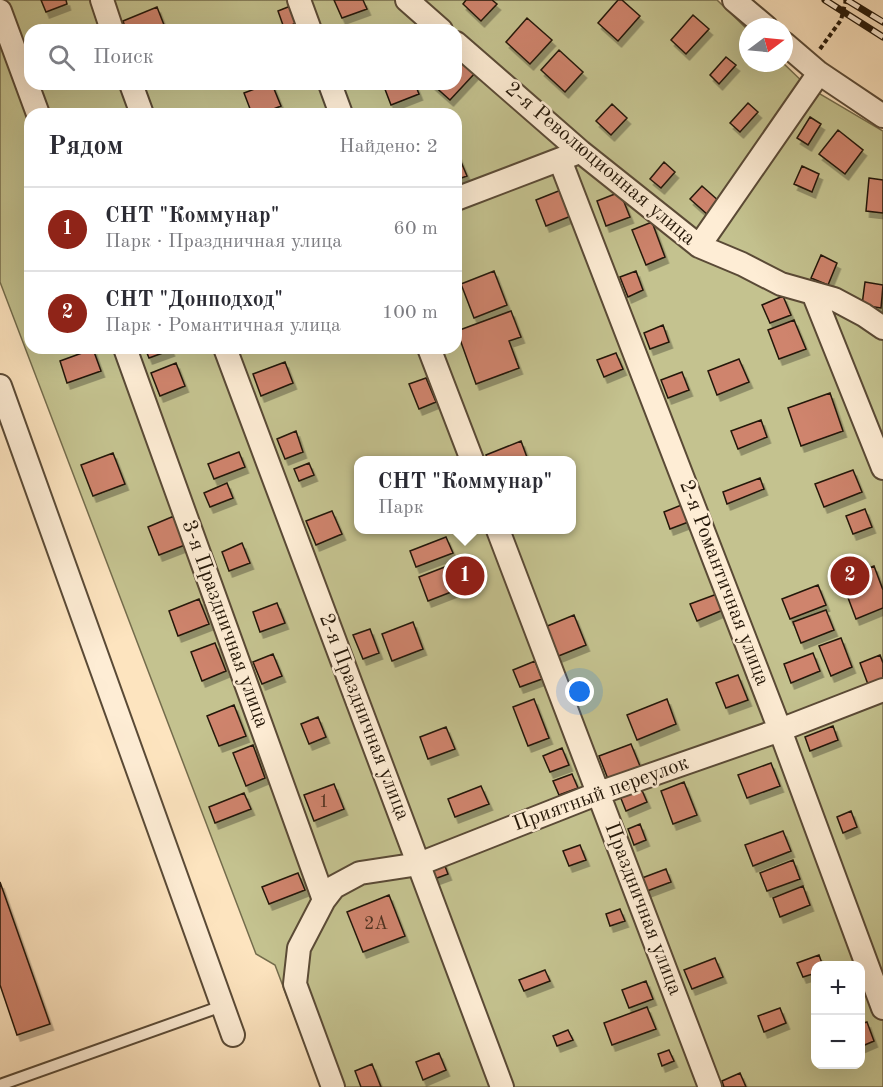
<!DOCTYPE html>
<html lang="ru">
<head>
<meta charset="utf-8">
<style>
	:root { --surface:#fff; --page:#f2f2f3; --text:#2b2b33; --muted:#7c7c81; --line:#e1e1e2; --accent:#8f2418 }
	body { margin:0; font-family:"Old Standard TT",serif; background:var(--page); color:var(--text) }
	.controls { position:absolute; right:18px; bottom:18px; display:grid; overflow:hidden; border-radius:12px; box-shadow:0 6px 24px #0002 }
	.controls button { width:54px; height:54px; display:grid; place-items:center; padding:0; border:0; border-bottom:2px solid var(--line); background:var(--surface); color:var(--text); font:30px sans-serif }
	.compass { position:absolute; left:739px; top:18px; width:54px; height:54px; border-radius:50%; background:var(--surface); box-shadow:0 6px 24px #0002; rotate:74deg }
	.you { position:absolute; left:580px; top:692px; width:21px; height:21px; margin:-15px; border:4px solid #fff; border-radius:50%; background:#1a73e8; box-shadow:0 0 0 9px #1a73e833 }
	.badge { display:grid; place-items:center; width:39px; height:39px; border-radius:50%; background:var(--accent); color:#fff; font-size:20px; font-weight:700 }
	.pin { position:absolute; translate:-50% -50%; border:3px solid #fff; box-shadow:0 2px 6px #0006 }
	.popup { position:absolute; left:354px; top:456px; width:222px; height:78px; box-sizing:border-box; display:grid; place-content:center; border-radius:12px; background:var(--surface); filter:drop-shadow(0 2px 4px #0005); font-size:20px; white-space:nowrap; color:var(--muted) }
	.popup b { font-size:22px; color:var(--text) }
	.popup::after { content:''; position:absolute; left:50%; top:100%; margin-left:-12px; border:12px solid transparent; border-top-color:var(--surface) }
	.list { margin:0; padding:0; list-style:none }
	h2 { display:flex; justify-content:space-between; align-items:center; height:78px; margin:0; padding:0 24px; font-size:26px }
	h2 small { font-size:20px; font-weight:400; color:var(--muted) }
	.list li { display:grid; grid-template-columns:39px 1fr auto; gap:18px; align-items:center; box-sizing:border-box; height:84px; padding:0 24px; border-top:2px solid var(--line) }
	.list b { display:block; font-size:22px; white-space:nowrap }
	.list p { margin:0; font-size:20px; white-space:nowrap; color:var(--muted) }
	.list em { font-size:20px; font-style:normal; color:var(--muted) }
	.icon { flex:none; width:33px; height:33px; fill:none; stroke:currentColor; stroke-width:2; stroke-linecap:round; stroke-linejoin:round }
	.map { position:relative; flex:none; width:883px; height:1087px; overflow:hidden }
	.search { position:absolute; background:var(--surface); box-shadow:0 6px 24px #0002; left:24px; top:24px; width:438px; height:66px; display:flex; align-items:center; gap:15px; box-sizing:border-box; padding:0 21px; border-radius:18px; color:var(--muted); font-size:22px }
	.panel { position:absolute; background:var(--surface); box-shadow:0 6px 24px #0002; left:24px; top:108px; width:438px; height:246px; border-radius:18px }
	.map>svg:first-child { display:block }
	.green { fill:#c4c28f; stroke:#746c4c; stroke-width:1.5; fill-rule:evenodd }
	.building { fill:#cf846d; stroke:#241708; stroke-width:1.5; filter:url(#shadow) }
	.lines { fill:none; stroke-linecap:round; stroke-linejoin:round }
	.service-casing { stroke:#5a4a36; stroke-width:14 }
	.minor-casing { stroke:#5a4a36; stroke-width:26 }
	.path { stroke:#241708; stroke-width:4; stroke-dasharray:4.5 3; stroke-linecap:butt }
	.service { stroke:#feedd5; stroke-width:10 }
	.minor { stroke:#feedd5; stroke-width:22 }
	.rail-casing { stroke:#241708; stroke-width:7 }
	.rail { stroke:#feedd5; stroke-width:4.5; stroke-dasharray:14; stroke-linecap:butt }
	.labels { text-anchor:middle; dominant-baseline:central; stroke-width:5; stroke-linejoin:round; paint-order:stroke }
	.number-label { font-size:18px; fill:#4f3221 }
	.street-label { font-size:21px; fill:#241708; stroke:#feedd5 }
</style>
</head>
<body>
<div class="map">
<svg width="883" height="1087" viewBox="0 0 883 1087">
	<defs>
		<filter id="shadow"><feDropShadow dx="3.5" dy="6" stdDeviation="0" flood-color="#0004"/></filter>
	</defs>
	<rect width="100%" height="100%" fill="#fde4bf"/>
	<filter id="stains"><feTurbulence type="fractalNoise" baseFrequency=".00333" numOctaves="4"/><feColorMatrix values="0 0 0 0 .2 0 0 0 0 .09 0 0 0 0 .02 0 0 0 .5 -.17"/></filter>
	<radialGradient id="worn" r=".72"><stop offset=".6" stop-color="#630" stop-opacity="0"/><stop offset="1" stop-color="#630" stop-opacity=".3"/></radialGradient>
	<path class="green" d="M0 0H717L748 30V63H783L808 87 883 131V1087H321L275 965 256 954 0 282ZM30 30H456V84H30ZM30 114H456V348H30ZM358 460H572V530H358ZM816 966H860V1064H816Z"/>
	<path class="building" d="M41 0H66L67 4 46 12Z
		M334 0H363L367 9 342 18Z
		M466 0H492L497 4 481 21 463 4Z
		M618 0H622L640 16 618 41 598 23Z
		M293 5 299 22 284 28 278 11Z
		M157 7 166 30H126L123 21Z
		M693 15 709 29 686 54 671 40Z
		M527 18 552 40 530 64 506 42Z
		M559 50 583 72 565 92 541 70Z
		M456 56 475 73 450 100 432 84H456Z
		M726 57 736 65 719 84 710 75Z
		M268 84H272L281 106 261 114H252L244 93Z
		M383 84H415L419 94 391 105Z
		M748 103 758 112 740 132 730 123Z
		M612 104 627 118 611 135 596 121Z
		M810 117 821 124 808 145 797 138Z
		M838 130 863 150 845 174 819 154Z
		M456 150 467 176 456 180Z
		M664 162 675 172 661 188 650 179Z
		M802 166 819 174 812 192 794 184Z
		M869 178 883 180V213L866 211Z
		M702 186 720 202 708 215 690 199Z
		M561 190 571 216 546 226 536 200Z
		M620 192 630 217 606 226 597 201Z
		M652 222 665 257 646 265 632 230Z
		M821 255 837 263 828 285 811 278Z
		M494 271 507 305 474 318 461 284Z
		M636 271 643 290 628 297 620 277Z
		M865 282 883 285 881 308 862 305Z
		M783 296 791 315 770 323 762 305Z
		M511 311 521 337 509 341 519 368 476 384 457 331Z
		M794 320 806 349 779 359 768 330Z
		M663 325 669 342 650 349 644 333Z
		M145 348H170L171 350 149 358Z
		M93 349 101 371 67 383 60 361Z
		M616 353 623 369 604 377 597 360Z
		M739 359 749 382 717 395 708 371Z
		M285 362 293 383 261 396 253 374Z
		M176 363 185 386 160 396 151 373Z
		M682 372 689 390 668 398 661 380Z
		M426 378 436 402 419 409 409 384Z
		M830 393 843 431 801 446 788 408Z
		M761 420 767 437 738 449 731 431Z
		M296 431 303 452 285 459 277 439Z
		M521 441 528 460H488L486 455Z
		M239 452 245 467 214 479 208 464Z
		M113 453 125 484 93 496 81 465Z
		M309 463 314 475 299 481 294 469Z
		M853 470 862 492 824 507 815 484Z
		M760 478 764 489 727 504 723 492Z
		M227 483 233 498 210 507 204 493Z
		M684 504 691 521 670 529 664 512Z
		M865 509 872 527 853 534 846 516Z
		M332 511 342 534 316 545 306 521Z
		M174 516 185 545 159 555 148 527Z
		M446 537 453 553 416 567 410 551Z
		M242 543 250 563 229 571 222 552Z
		M455 563 464 587 428 601 419 577Z
		M874 566 883 590V608L856 619 841 579Z
		M818 585 826 605 790 619 782 599Z
		M717 594 723 610 697 621 690 604Z
		M199 599 209 624 178 636 169 611Z
		M277 603 285 623 260 632 253 612Z
		M826 610 834 630 801 643 793 622Z
		M574 615 586 645 556 657 545 627Z
		M413 622 423 649 392 661 382 634Z
		M370 629 379 653 363 659 353 635Z
		M841 638 852 667 831 676 819 646Z
		M215 643 226 671 202 681 191 652Z
		M813 653 820 671 791 683 784 664Z
		M273 654 282 676 262 684 253 662Z
		M880 655 883 663V682L869 687 860 663Z
		M535 661 542 679 520 687 513 670Z
		M738 675 748 700 726 708 716 683Z
		M534 699 549 738 528 746 513 707Z
		M667 699 676 724 637 740 627 715Z
		M234 705 246 736 219 746 207 716Z
		M318 717 326 737 309 744 301 724Z
		M833 726 838 740 810 751 805 737Z
		M446 727 455 749 428 759 420 737Z
		M631 744 640 766 608 779 599 756Z
		M253 745 265 778 246 786 233 753Z
		M562 748 569 765 550 772 543 756Z
		M771 763 780 786 747 798 738 775Z
		M572 774 578 788 559 795 553 781Z
		M684 782 697 815 673 824 661 791Z
		M334 784 344 809 314 821 304 795Z
		M481 786 489 804 455 817 448 799Z
		M641 788 647 802 626 811 620 796Z
		M244 793 251 809 215 823 209 807Z
		M851 811 857 827 843 833 837 817Z
		M640 824 646 840 634 845 628 829Z
		M783 831 791 851 753 866 745 845Z
		M580 845 586 860 569 866 563 851Z
		M793 860 800 879 767 891 760 873Z
		M443 861 448 874 429 881 424 868Z
		M666 869 671 882 647 891 642 878Z
		M298 873 305 890 269 904 262 887Z
		M0 882 50 1024 17 1035 0 985Z
		M803 886 810 905 780 917 773 898Z
		M389 895 405 936 363 952 347 912Z
		M620 909 625 921 610 926 606 914Z
		M819 955 823 966H816V973L803 977 797 963Z
		M715 958 723 977 692 989 684 970Z
		M545 970 550 981 524 991 519 980Z
		M646 981 653 999 629 1008 622 990Z
		M647 1007 656 1029 612 1045 604 1023Z
		M780 1008 786 1023 764 1032 758 1016Z
		M867 1022 874 1041 860 1047V1024Z
		M568 1030 573 1040 557 1046 553 1036Z
		M669 1050 674 1061 662 1066 658 1054Z
		M439 1053 446 1070 423 1080 416 1062Z
		M372 1064 381 1087H361L355 1071Z
		M740 1073 746 1087H724L722 1081Z"/>
	<g class="lines">
		<g class="service-casing">
			<path id="service" d="M0 1085 222 1006"/>
		</g>
		<g class="minor-casing">
			<path id="minor" d="M102 0 112 30
				M299 0 310 30
				M407 0 441 30
				M734 0 766 27
				M0 11 38 114
				M456 43 581 152 699 246 742 264 781 284 834 299 864 315 883 328
				M784 43 819 73 883 116
				M131 84 142 114
				M330 84 341 114
				M560 160 780 730 883 1008
				M456 199 574 154
				M699 246 819 73
				M813 293 883 468
				M125 348 324 900
				M225 348 502 1087
				M429 348 472 460
				M0 386 233 1035
				M498 530 710 1087
				M333 1087 295 984 299 948 324 900 334 887 360 873 419 864 599 793 780 730 883 690"/>
		</g>
		<path class="path" d="M820 49 841 20 846 0"/>
		<use href="#service" class="service"/>
		<use href="#minor" class="minor"/>
		<g class="rail-casing">
			<path id="rail" d="M825 0 883 37
				M847 0 883 22"/>
		</g>
		<use href="#rail" class="rail"/>
	</g>
	<g class="labels">
		<g class="number-label">
			<text x="324" y="802">1</text>
			<text x="376" y="924">2А</text>
		</g>
		<g class="street-label">
			<text transform="translate(600 164) rotate(40)">2-я Революционная улица</text>
			<text transform="translate(724 583) rotate(69)">2-я Романтичная улица</text>
			<text transform="translate(225 624) rotate(70)">3-я Праздничная улица</text>
			<text transform="translate(364 717) rotate(69)">2-я Праздничная улица</text>
			<text transform="translate(601 794) rotate(-20)">Приятный переулок</text>
			<text transform="translate(643 909) rotate(69)">Праздничная улица</text>
		</g>
	</g>
	<rect width="100%" height="100%" filter="url(#stains)"/>
	<rect width="100%" height="100%" fill="url(#worn)"/>
</svg>
<div class="controls">
<button>+</button>
<button>−</button>
</div>
<svg class="compass" viewBox="-18 -18 36 36"><path d="M0-13l5 13h-10z" fill="#e53935"/><path d="M0 13l5-13h-10z" fill="#7c7c81"/></svg>
<div class="you"></div>
<div class="pin badge" style="left:465px;top:576px">1</div>
<div class="popup"><b>СНТ &quot;Коммунар&quot;</b>Парк</div>
<div class="pin badge" style="left:850px;top:576px">2</div>
<div class="search"><svg class="icon" aria-label="search" viewBox="0 0 24 24"><circle cx="10" cy="10" r="6"/><path d="M15 15l6 6"/></svg>Поиск</div>
<section class="panel">
<h2>Рядом<small>Найдено: 2</small></h2>
<ul class="list">
<li><span class="badge">1</span><div><b>СНТ &quot;Коммунар&quot;</b><p>Парк · Праздничная улица</p></div><em>60 m</em></li>
<li><span class="badge">2</span><div><b>СНТ &quot;Донподход&quot;</b><p>Парк · Романтичная улица</p></div><em>100 m</em></li>
</ul>
</section>
</div>
</body>
</html>
